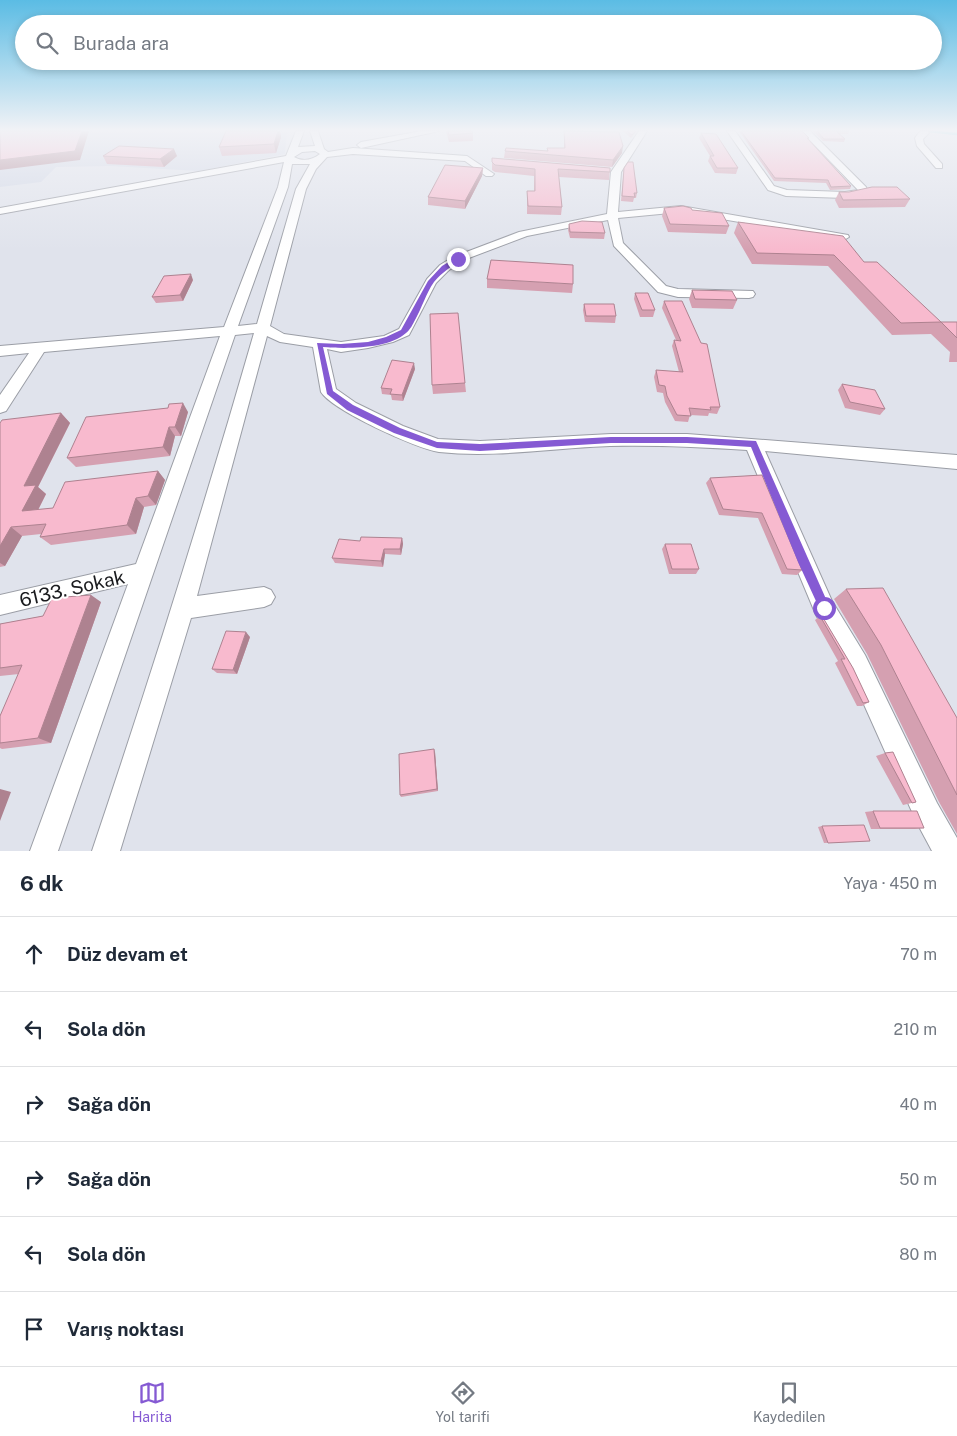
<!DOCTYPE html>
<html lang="tr">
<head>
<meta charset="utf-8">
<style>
	:root { --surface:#fff; --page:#f2f2f3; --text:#1f2937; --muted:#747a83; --line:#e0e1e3; --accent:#855ad3 }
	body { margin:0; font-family:"Public Sans",sans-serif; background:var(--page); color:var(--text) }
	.stop { position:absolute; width:15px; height:15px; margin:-11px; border:4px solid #855ad3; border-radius:50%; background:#fff }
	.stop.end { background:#855ad3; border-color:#fff; box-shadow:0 1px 5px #0008 }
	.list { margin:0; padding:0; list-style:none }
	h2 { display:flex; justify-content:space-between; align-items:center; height:65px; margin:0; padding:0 20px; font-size:21px }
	h2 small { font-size:16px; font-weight:400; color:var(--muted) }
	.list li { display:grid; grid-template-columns:32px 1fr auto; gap:15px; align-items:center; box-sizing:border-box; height:75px; padding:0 20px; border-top:1px solid var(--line) }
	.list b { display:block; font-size:19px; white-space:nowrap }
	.list em { font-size:16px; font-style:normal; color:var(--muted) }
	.icon { flex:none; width:28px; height:28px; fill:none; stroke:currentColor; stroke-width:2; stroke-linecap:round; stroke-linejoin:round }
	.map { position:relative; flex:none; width:957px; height:851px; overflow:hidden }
	.search { position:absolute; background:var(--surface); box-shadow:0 2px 8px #0003; left:15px; right:15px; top:15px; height:55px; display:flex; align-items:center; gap:12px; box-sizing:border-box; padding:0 18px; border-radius:28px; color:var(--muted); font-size:19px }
	.sheet { height:515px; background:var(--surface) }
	nav { display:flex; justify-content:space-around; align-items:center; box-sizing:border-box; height:70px; border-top:1px solid var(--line); background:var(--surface); font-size:14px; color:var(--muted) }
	nav a { display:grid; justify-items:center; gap:2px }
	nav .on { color:var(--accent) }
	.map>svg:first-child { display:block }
	.built { fill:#d1d7e6 }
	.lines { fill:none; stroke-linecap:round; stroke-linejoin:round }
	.stream { stroke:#27c8df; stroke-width:2.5 }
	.minor-casing { stroke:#9b9ea6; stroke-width:2 }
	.minor { fill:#fff; fill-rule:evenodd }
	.wall { fill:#d5a0b1 }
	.shaded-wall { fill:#ae8290 }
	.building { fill:#f8bace; stroke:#ae8290 }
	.route { fill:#855ad3 }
	.labels { text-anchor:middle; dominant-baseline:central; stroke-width:4; stroke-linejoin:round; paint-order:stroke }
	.near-street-label { font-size:19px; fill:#1a1b1e; stroke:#fff }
</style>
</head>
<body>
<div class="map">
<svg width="957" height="851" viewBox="0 0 957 851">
	<rect width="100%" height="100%" fill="#e0e3ec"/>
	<path class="built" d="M0 131H287L285 154 199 171 110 166 56 167 41 182 0 187Z"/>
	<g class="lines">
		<path class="stream" d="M928 131 957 134"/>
		<g class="minor-casing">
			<path id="minor" d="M296 131H304L298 147 315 146 310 131H318L324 149 328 152 353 148 467 156 494 174 492 176H486L465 161 353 154 327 157 316 169 306 189 270 326 284 334 341 342 384 336 399 329 427 279 440 265 453 257 519 232 607 214 611 172 639 131H647L621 172 618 212 681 206 848 235 849 237 844 240 681 212 618 218 623 243 666 286 678 289 753 291 755 294 753 297 749 298 678 297 658 292 614 246 608 220 527 236 461 261 448 271 436 283 409 335 393 342 368 348 341 352 327 349 336 389 356 403 403 426 438 439 480 441 611 434H687L957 455V469L765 451 832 601 865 655 937 803 957 838V851H932L917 823 849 671 816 615 747 450C701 447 656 445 610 446 554 448 495 458 439 452 417 449 332 410 321 392L313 347 280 342 267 336 197 596 264 587 271 590 275 597 271 604 264 607 191 618 120 851H92C150 679 204 507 254 333L235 335 58 851H30L128 584 0 615V595L136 564 220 336 44 352 6 411 0 413V395L29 353 0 356V346L224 327 278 187 284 162 0 214V208L286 156ZM315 151 320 154C312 160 303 162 294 157L302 152ZM292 164H310L296 189 257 324 238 326 288 187Z
				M422 131H439L361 148 357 145 361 142Z
				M727 131H735L774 186 787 190 845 192 858 190 801 131H810L866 187 868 192 866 194 845 198 786 196 768 190Z
				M920 131H928L929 133 923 139 924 144 942 164V168H936L917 146 915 138Z"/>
		</g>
		<use href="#minor" class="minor"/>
	</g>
	<path class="wall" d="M278 131H280L281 137 276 153 222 156 219 147Z
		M446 131H472L473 133V141L449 142Z
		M564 131 622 153 612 167 504 158 505 151H547V148H564Z
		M623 131H637L631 138Z
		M739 131H802L809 138V140L851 186 850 189 830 190 826 183 774 181Z
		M813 131H849L848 134H839L845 139 844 142 823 141Z
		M701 133 738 168 736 174 715 173 708 161 710 156 699 138Z
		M103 156H177L164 167 107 164Z
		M492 158 610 168 609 180 559 177 562 207 561 215 527 214V191H534V176L495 172 492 170Z
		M483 168 482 176 465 209 428 205V197Z
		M624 168 637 193 636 198H634L633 202 621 201Z
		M839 192 910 199 905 207 839 208 835 200Z
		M664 208 692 210 729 226 726 234 668 232 662 216Z
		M738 222 864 262 941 322H957V362H949L950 352 931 334 892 335 828 266 752 264 734 233Z
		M569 224 605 233 604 239 570 238 568 230Z
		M487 279 573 284 572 293 487 288Z
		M193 280 183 301 156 303 152 297Z
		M692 290 737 300 733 309 692 308 689 299Z
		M635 293 655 310 653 317H640L634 299Z
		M664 301 720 407 717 414 709 413 708 416 690 415 688 422 675 421 665 402 663 393 657 392 654 377 656 370 679 372 672 346 674 340H676L662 308Z
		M584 304 616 316 615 323 585 322 583 310Z
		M415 369 403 401 392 400 391 395 382 394 381 388Z
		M465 383 466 392 433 394 432 385Z
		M842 384 885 409 880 415 845 408 838 390Z
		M168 408 188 412 181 436H175L170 456 76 467 67 458Z
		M61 413 70 423 38 487 46 494 38 510 53 508 158 471 165 480 156 505 144 507 136 534 51 545 40 537 41 534 22 536 5 566 0 567V423Z
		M762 475 802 570 797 575 782 574 758 518 719 515 706 483 710 478Z
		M402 538 403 544 401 555 385 554 383 567 335 563 332 558 360 541Z
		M665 544 699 569 696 574H669L662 549Z
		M846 589 957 718V834L939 802 867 654 834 599Z
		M101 602 51 743 2 749 0 748V716L19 674 0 676V624L43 616Z
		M820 616H822L869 702 862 706H857L835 663 838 661 815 620Z
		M250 637 237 674 217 673 212 669Z
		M435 752 438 791 401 797 400 795Z
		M885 753 916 802 903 805 876 756Z
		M873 811 924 828 915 829H871L865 812Z
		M822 826 870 841 824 843 818 827Z"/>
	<path class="shaded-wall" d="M82 131H89L80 160 0 170V160Z
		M278 131H280L281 137 276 153 274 144Z
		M623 146 622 153 612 167 613 160Z
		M174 149 177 156 164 167 160 159Z
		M483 168 482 176 465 209V201Z
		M191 274 193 280 183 301 180 295Z
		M414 363 415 369 403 401 402 395Z
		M183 403 188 412 181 436 175 427Z
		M61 413 70 423 38 487 46 494 33 520 22 511 24 486Z
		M169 427 175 436 170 456 163 447Z
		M158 471 165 480 156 505 148 496Z
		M136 498 144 507 136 534 127 525Z
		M11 527 22 536 5 566 0 563V546Z
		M402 538 403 544 401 555 400 549Z
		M384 549 385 554 383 567 381 561Z
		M91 595 101 602 51 743 38 738Z
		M246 632 250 637 237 674 233 670Z
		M434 749 435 752 438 791 437 789Z
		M0 789 11 792 0 821Z"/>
	<path class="building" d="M0 131H82L75 151 0 160Z
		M226 131H278L274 144 219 147Z
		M448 131H472L473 133 449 135Z
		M564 131 619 132 623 146 613 160 505 151 506 148 548 151 547 148H565Z
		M627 131H636L632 135Z
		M741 131H802L809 138H807L851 186 831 187 828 180 775 178Z
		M817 131H849H836L845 139H824Z
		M701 133 716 134 738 168H717L710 156H714Z
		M119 146 174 149 160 159 103 156Z
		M492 158 610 168V172L558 169 562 207 528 206 527 191H535V169L495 165 492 162Z
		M628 162H633L637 193H634L635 197 622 196 624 168Z
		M445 165 483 168 465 201 428 197Z
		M872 187H897L910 199 843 200 839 192H849Z
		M683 206 691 208 692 210 722 213 729 226 670 224 664 208Z
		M582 221 602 222 605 233 570 232 569 224Z
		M738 222 843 236 864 262H877L941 322H957V338L941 322 901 323 834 255 757 253Z
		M491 260 573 265V284L487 279Z
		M191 274 180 295 152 297 164 276Z
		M692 290 732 291 737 300 695 299Z
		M635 293H648L655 310H642Z
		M664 301H682L701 343 707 344 720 407H710L711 410 689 408 691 416 677 415 667 396 665 386 659 385 656 370 683 372 674 340 681 341Z
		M584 304H614L616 316H586Z
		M458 313 465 383 432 385 430 314Z
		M392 360 414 363 402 395 390 394 392 389 381 388Z
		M842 384 875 390 885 409 850 402Z
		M183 403 175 427H169L163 447 67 458 86 417 168 408 169 404Z
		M61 413 24 486 36 485 22 511 53 508 65 482 158 471 148 496 136 498 127 525 40 537 46 524 11 527 0 546V423L2 420Z
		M762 475 802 570 787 569 762 513 723 509 710 478Z
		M361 537 402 538 400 549H384L381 561 332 558 339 539 360 541Z
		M665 544H691L699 569H672Z
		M883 588 957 718V795L881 645 846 589Z
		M91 595 38 738 0 743V716L22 665 0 668V624L43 616 52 598Z
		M820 616H822L853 668 869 702 863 703 841 659H845Z
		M226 631 246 632 233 670 212 669Z
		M434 749 437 789 400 795 399 754Z
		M893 752 916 802 912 803 885 753Z
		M873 811H917L924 828H880Z
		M864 825 870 841 828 843 822 826Z"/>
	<linearGradient id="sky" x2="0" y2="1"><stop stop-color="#5bbce4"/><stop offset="0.52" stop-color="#f1f2f6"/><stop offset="1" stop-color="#f1f2f6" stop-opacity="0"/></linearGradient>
	<rect width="957" height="250" fill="url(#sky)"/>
	<path class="route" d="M455 258 460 259C452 267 442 272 434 282 426 293 422 308 415 320 413 324 410 330 406 333 389 349 345 349 323 347L333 391 353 405 400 428 437 442 480 444 611 437H687L756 441 830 608 828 612 824 613 821 612 798 562 751 447 687 443H611L480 451 437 448 394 433 347 410 327 394 317 343 341 344 368 342 386 337 401 330 428 281 442 266Z"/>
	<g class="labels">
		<g class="near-street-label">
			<text transform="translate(72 588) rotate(-13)">6133. Sokak</text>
		</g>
	</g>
</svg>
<div class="stop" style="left:824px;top:608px"></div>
<div class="stop end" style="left:458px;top:259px"></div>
<div class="search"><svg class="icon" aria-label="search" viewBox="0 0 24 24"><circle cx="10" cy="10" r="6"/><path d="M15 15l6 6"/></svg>Burada ara</div>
</div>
<section class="sheet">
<h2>6 dk<small>Yaya · 450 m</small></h2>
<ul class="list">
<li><svg class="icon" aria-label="ahead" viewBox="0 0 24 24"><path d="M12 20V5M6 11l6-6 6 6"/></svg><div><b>Düz devam et</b></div><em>70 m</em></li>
<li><svg class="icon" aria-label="left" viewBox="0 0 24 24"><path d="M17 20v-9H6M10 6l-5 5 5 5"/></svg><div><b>Sola dön</b></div><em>210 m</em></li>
<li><svg class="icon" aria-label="right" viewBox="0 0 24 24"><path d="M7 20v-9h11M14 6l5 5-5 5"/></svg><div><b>Sağa dön</b></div><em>40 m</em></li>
<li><svg class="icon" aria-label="right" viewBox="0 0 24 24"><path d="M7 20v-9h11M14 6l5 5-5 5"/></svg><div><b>Sağa dön</b></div><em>50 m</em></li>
<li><svg class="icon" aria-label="left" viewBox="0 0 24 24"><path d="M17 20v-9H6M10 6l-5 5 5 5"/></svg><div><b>Sola dön</b></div><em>80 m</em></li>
<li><svg class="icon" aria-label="arrive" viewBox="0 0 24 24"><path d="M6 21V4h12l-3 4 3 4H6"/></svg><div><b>Varış noktası</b></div></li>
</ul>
</section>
<nav>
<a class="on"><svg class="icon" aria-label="map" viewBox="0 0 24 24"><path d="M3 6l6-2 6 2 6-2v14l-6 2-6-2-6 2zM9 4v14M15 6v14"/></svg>Harita</a>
<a><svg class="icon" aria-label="directions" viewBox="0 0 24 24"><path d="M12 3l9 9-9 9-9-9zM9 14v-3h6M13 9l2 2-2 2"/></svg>Yol tarifi</a>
<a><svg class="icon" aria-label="saved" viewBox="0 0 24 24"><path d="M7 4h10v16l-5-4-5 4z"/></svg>Kaydedilen</a>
</nav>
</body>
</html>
